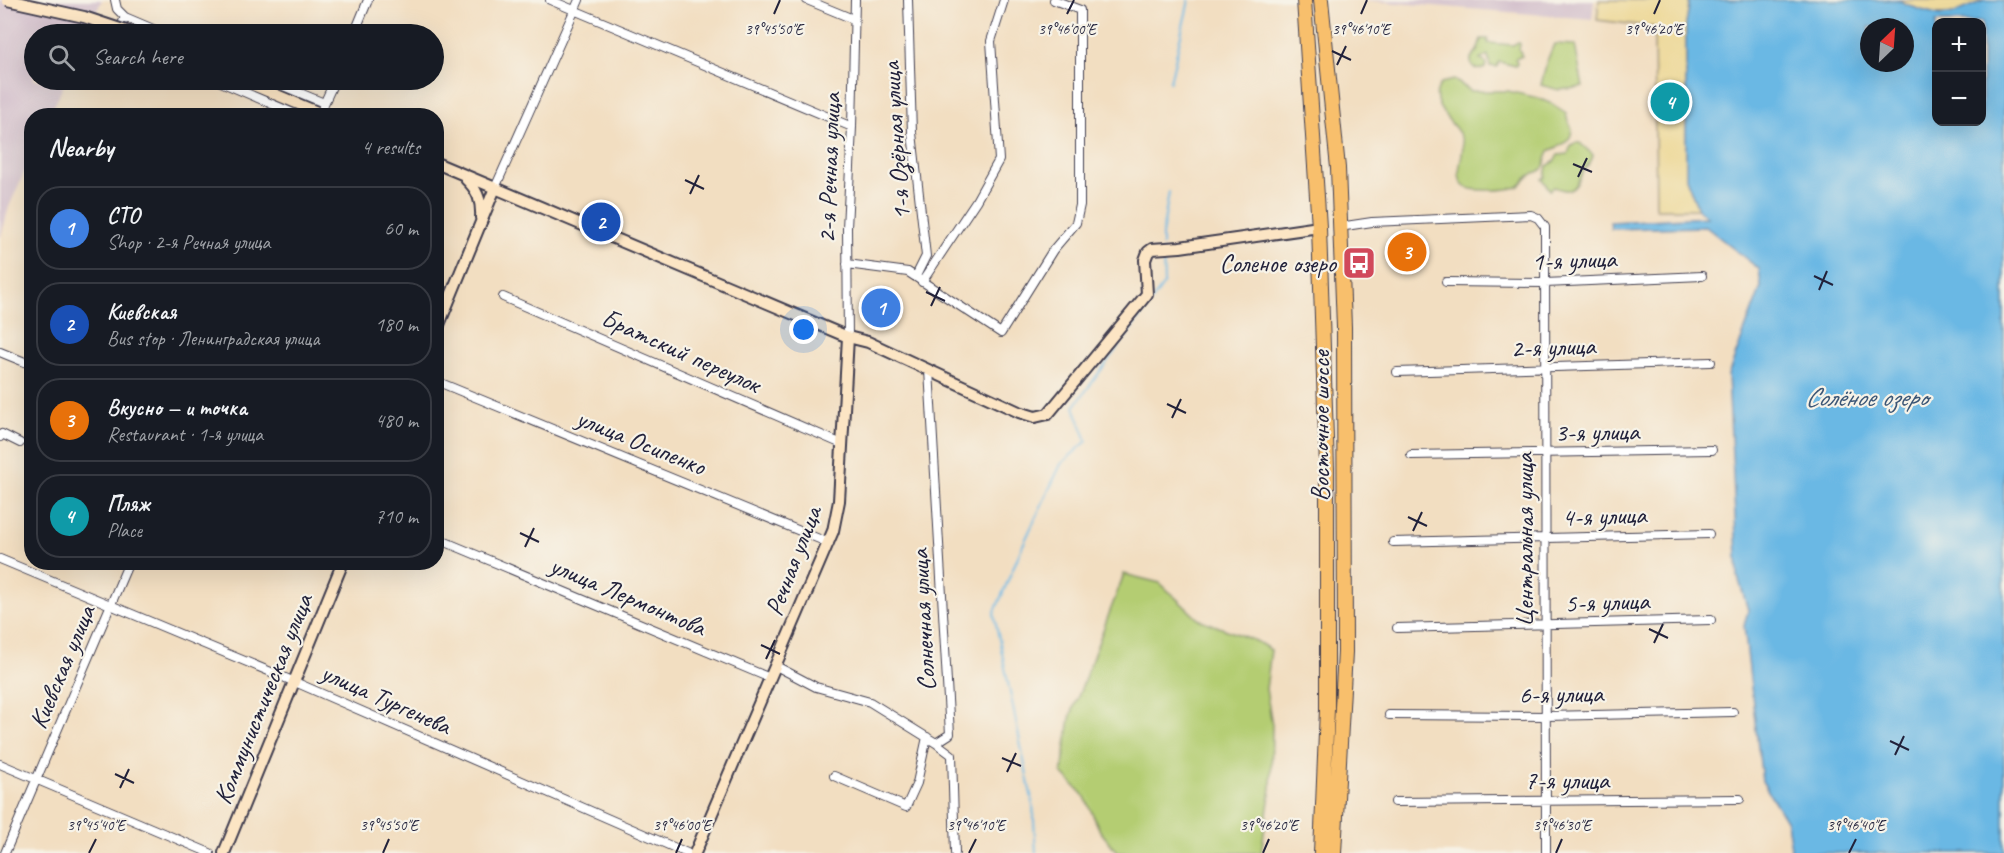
<!DOCTYPE html>
<html lang="en">
<head>
<meta charset="utf-8">
<style>
	:root { --surface:#171b24; --page:#242831; --text:#f1f3f6; --muted:#9ea1a6; --line:#363941; --accent:#d1495b }
	body { margin:0; font-family:Caveat,sans-serif; background:var(--page); color:var(--text) }
	.controls { position:absolute; right:18px; top:18px; display:grid; overflow:hidden; border-radius:12px; box-shadow:0 6px 24px #0002 }
	.controls button { width:54px; height:54px; display:grid; place-items:center; padding:0; border:0; border-bottom:2px solid var(--line); background:var(--surface); color:var(--text); font:30px sans-serif }
	.compass { position:absolute; left:1860px; top:18px; width:54px; height:54px; border-radius:50%; background:var(--surface); box-shadow:0 6px 24px #0002; rotate:25deg }
	.you { position:absolute; left:804px; top:330px; width:21px; height:21px; margin:-15px; border:4px solid #fff; border-radius:50%; background:#1a73e8; box-shadow:0 0 0 9px #1a73e833 }
	.badge { display:grid; place-items:center; width:39px; height:39px; border-radius:50%; background:var(--accent); color:#fff; font-size:20px; font-weight:700 }
	.pin { position:absolute; translate:-50% -50%; border:3px solid #fff; box-shadow:0 2px 6px #0006 }
	.list { margin:0; padding:0; list-style:none }
	h2 { display:flex; justify-content:space-between; align-items:center; height:78px; margin:0; padding:0 24px; font-size:26px }
	h2 small { font-size:20px; font-weight:400; color:var(--muted) }
	.list li { display:grid; grid-template-columns:39px 1fr auto; gap:18px; align-items:center; box-sizing:border-box; height:84px; margin:0 12px 12px; padding:0 12px; border:2px solid var(--line); border-radius:24px }
	.list b { display:block; font-size:22px; white-space:nowrap }
	.list p { margin:0; font-size:20px; white-space:nowrap; color:var(--muted) }
	.list em { font-size:20px; font-style:normal; color:var(--muted) }
	.icon { flex:none; width:33px; height:33px; fill:none; stroke:currentColor; stroke-width:2; stroke-linecap:round; stroke-linejoin:round }
	.map { position:relative; flex:none; width:2004px; height:853px; overflow:hidden }
	.search { position:absolute; background:var(--surface); box-shadow:0 6px 24px #0002; left:24px; top:24px; width:420px; height:66px; display:flex; align-items:center; gap:15px; box-sizing:border-box; padding:0 21px; border-radius:33px; color:var(--muted); font-size:22px }
	.panel { position:absolute; background:var(--surface); box-shadow:0 6px 24px #0002; left:24px; top:108px; width:420px; height:462px; border-radius:24px }
	.map>svg:first-child { display:block }
	.industrial { fill:#d1bdca }
	.green { fill:#b4cd72; stroke:#6b7856; stroke-width:1.5 }
	.sand { fill:#eeda9e; stroke:#887e6c; stroke-width:1.5 }
	.water { fill:#6ab8e4; stroke:#466d90; stroke-width:1.5; fill-rule:evenodd }
	.lines { fill:none; stroke-linecap:round; stroke-linejoin:round }
	.stream { stroke:#6ab8e4; stroke-width:2 }
	.street-casing { stroke:#413e4f; stroke-width:10 }
	.secondary-casing { stroke:#413e4f; stroke-width:14 }
	.highway-casing { stroke:#413e4f; stroke-width:16 }
	.street { stroke:#fff; stroke-width:8 }
	.secondary { stroke:#fce5c4; stroke-width:10 }
	.highway { stroke:#f8bf6c; stroke-width:14 }
	.secondary-bridge-casing { stroke:#413e4f; stroke-width:14; stroke-linecap:butt }
	.secondary-bridge { stroke:#fce5c4; stroke-width:10 }
	.ticks { fill:none; stroke:#22223b; stroke-width:2 }
	.labels { text-anchor:middle; dominant-baseline:central; stroke-width:4.5; stroke-linejoin:round; paint-order:stroke }
	.street-label { font-size:26px; fill:#22223b; stroke:#f7f3e8 }
	.poi-label { font-size:26px; fill:#22223b; stroke:#f7f3e8; text-anchor:end }
	.water-label { font-size:27px; font-style:italic; fill:#3b5676; stroke:#f7f3e8 }
	.ticks-label { font-size:15px; text-anchor:middle; fill:#22223b; stroke:#f7f3e8; stroke-width:4.5; stroke-linejoin:round; paint-order:stroke }
</style>
</head>
<body>
<div class="map">
<svg width="2004" height="853" viewBox="0 0 2004 853">
	<rect width="100%" height="100%" fill="#f7f3e8"/>
	<filter id="ink" filterUnits="userSpaceOnUse"><feTurbulence type="fractalNoise" baseFrequency=".0167" numOctaves="2"/><feDisplacementMap in="SourceGraphic" scale="12" xChannelSelector="R" yChannelSelector="G"/><feConvolveMatrix kernelMatrix="1 2 1 2 8 2 1 2 1" color-interpolation-filters="sRGB"/></filter>
	<filter id="wash" filterUnits="userSpaceOnUse"><feTurbulence type="fractalNoise" baseFrequency=".008" numOctaves="4" result="noise"/><feDisplacementMap in="SourceGraphic" scale="24" xChannelSelector="R" yChannelSelector="G"/><feGaussianBlur stdDeviation="1.35" result="paint"/><feColorMatrix in="noise" values="0 0 0 0 0 0 0 0 0 0 0 0 0 0 0 0 0 1.4 0 .05"/><feComposite in="paint" operator="in"/></filter>
	<g filter="url(#wash)">
		<rect width="100%" height="100%" fill="#f2dec1"/>
		<path class="industrial" d="M0 0H102L86 34H34V80H66L50 115 32 116 31 157 9 207 0 239Z
			M1361 0H1594L1592 19Z"/>
		<path class="green" d="M1481 39H1488V43L1513 45 1518 42 1520 44 1519 50 1522 56 1515 59 1517 63 1516 66 1499 62 1497 67 1490 66 1488 55 1480 59 1486 63 1485 68C1477 72 1470 67 1471 58L1477 51Z
			M1554 44 1575 45 1583 87 1559 90 1541 85 1547 61Z
			M1454 80 1471 91H1508L1538 98 1552 104 1566 113C1566 119 1569 122 1571 127 1575 141 1558 147 1549 151 1546 157 1546 163 1543 168 1540 172 1535 172 1531 175 1525 178 1522 185 1517 187 1508 190 1469 193 1463 185 1452 171 1469 151 1460 135 1452 120 1426 104 1441 83Z
			M1575 143H1580L1593 155C1592 163 1587 165 1583 172 1575 187 1575 195 1554 187L1550 190 1542 179 1545 177 1547 166 1554 162 1558 155 1568 154 1571 145Z
			M1124 574 1160 583 1198 619 1256 641 1271 650 1266 689 1272 725 1271 788 1261 853H1118L1100 831 1085 797 1062 773 1070 718Z"/>
		<path class="sand" d="M1599 0H1690L1686 24V178L1698 209H1656L1654 27 1597 20Z
			M1898 0H1985C1975 4 1964 11 1954 13 1937 17 1912 9 1898 0Z"/>
		<path class="water" d="M1690 0H1898L1918 9 1940 15 1955 13 1985 0H2004V853H1790L1791 848 1787 822 1762 781 1744 626 1748 610 1738 577 1728 375 1761 287 1759 269 1706 227 1611 229 1610 222 1707 217 1698 209 1686 178V24ZM1936 22H1982V122H1936ZM1869 27H1905V63H1869Z"/>
		<g class="lines">
			<path class="stream" d="M1170 82 1189 0
				M1162 245V235L1169 192
				M1036 853 1033 805 994 614 1022 547 1061 464 1087 441 1074 407 1164 284 1163 251"/>
		</g>
	</g>
	<g filter="url(#ink)">
		<g class="lines">
			<g class="street-casing">
				<path id="street" d="M115 0 117 9 125 17
					M550 0 852 127
					M807 0 853 19
					M908 0 912 133 926 256 916 276
					M118 34 125 17 165 34
					M354 34 368 0
					M216 80 300 116
					M269 80 324 103
					M323 106 335 80
					M495 188 579 0
					M1339 227 1372 222 1531 215 1538 218 1545 227 1546 853
					M847 264 908 272 1001 333 1053 250 1076 223 1080 205V10L1054 0
					M922 282 976 201 999 160 991 41 1004 0
					M1446 282 1545 283 1702 276
					M503 297 842 444
					M848 337 847 228 852 127 855 0
					M0 352 32 365
					M929 370 950 734 936 743 952 755 955 853
					M1397 372 1711 362
					M436 381 829 543
					M0 437 2 434 20 443
					M1411 455 1712 450
					M436 538 770 678
					M1393 542 1709 534
					M0 559 295 682 687 853
					M1397 628 1711 620
					M776 666 816 687 870 702 936 743
					M1389 715 1546 716 1733 712
					M0 764 210 853
					M834 776 906 807 917 783 927 737
					M1395 802 1740 799
					M5 853 129 562"/>
			</g>
			<g class="secondary-casing">
				<path id="secondary" d="M241 80 327 116
					M436 163 848 337 868 342 1019 412 1035 417 1048 414 1147 294 1145 260 1148 252 1152 249 1180 247 1319 227
					M466 179C478 190 482 202 481 218
					M436 332 495 188
					M224 853 343 562
					M695 853 833 531 839 501 848 337"/>
			</g>
			<g class="highway-casing">
				<path id="highway" d="M1304 0 1319 227 1327 468V709L1321 853
					M1321 0 1338 168 1344 327 1345 652 1334 853"/>
			</g>
			<use href="#street" class="street"/>
			<use href="#secondary" class="secondary"/>
			<use href="#highway" class="highway"/>
			<g class="secondary-bridge-casing">
				<path id="secondary-bridge" d="M7 0 84 17 135 34"/>
			</g>
			<use href="#secondary-bridge" class="secondary-bridge"/>
		</g>
	</g>
	<path class="ticks" d="M774 14 780 0M1067 14 1074 0M1361 14 1367 0M1654 14 1660 0M1332 51 1351 60M1337 65 1346 46M1573 164 1592 172M1578 177 1587 158M685 180 704 189M690 194 699 175M1814 276 1833 285M1819 290 1827 271M926 292 945 301M931 306 940 287M1167 404 1186 413M1172 418 1181 399M1408 517 1427 526M1413 531 1422 512M520 533 539 542M525 547 534 528M1649 629 1668 638M1654 643 1663 624M761 645 780 654M766 659 775 640M1890 741 1909 750M1895 755 1904 736M1002 758 1021 766M1007 772 1016 753M115 774 134 783M120 788 129 769M89 853 96 839M383 853 389 839M676 853 682 839M969 853 976 839M1263 853 1269 839M1556 853 1562 839M1849 853 1856 839"/>
	<defs>
		<g id="bus-square" transform="scale(1.725)"><rect x="-9" y="-9" width="18" height="18" rx="4" fill="#d1495b" stroke="#f7f3e8"/><path d="M-5-6H5V4H4V6H2V4H-2V6H-4V4H-5ZM-3.5-4V0h7V-4ZM-3.5 1.2v1.5H-2V1.2ZM2 1.2v1.5H3.5V1.2Z" fill="#fff"/></g>
	</defs>
	<g fill-rule="evenodd">
		<use href="#bus-square" x="1359" y="263"/>
	</g>
	<g class="labels">
		<g class="street-label">
			<text transform="translate(896 141) rotate(-94)">1-я Озёрная улица</text>
			<text transform="translate(829 168) rotate(-88)">2-я Речная улица</text>
			<text transform="translate(1574 260) rotate(-2)">1-я улица</text>
			<text transform="translate(1553 347) rotate(-2)">2-я улица</text>
			<text transform="translate(681 351) rotate(24)">Братский переулок</text>
			<text transform="translate(1320 426) rotate(-90)">Восточное шоссе</text>
			<text transform="translate(1597 432) rotate(-1)">3-я улица</text>
			<text transform="translate(641 442) rotate(22)">улица Осипенко</text>
			<text transform="translate(1604 516) rotate(-2)">4-я улица</text>
			<text transform="translate(1524 540) rotate(-90)">Центральная улица</text>
			<text transform="translate(793 561) rotate(-69)">Речная улица</text>
			<text transform="translate(628 596) rotate(23)">улица Лермонтова</text>
			<text transform="translate(1607 602) rotate(-2)">5-я улица</text>
			<text transform="translate(923 620) rotate(-93)">Солнечная улица</text>
			<text transform="translate(62 667) rotate(-67)">Киевская улица</text>
			<text transform="translate(1561 694) rotate(-1)">6-я улица</text>
			<text transform="translate(263 699) rotate(-68)">Коммунистическая улица</text>
			<text transform="translate(386 699) rotate(24)">улица Тургенева</text>
			<text x="1567" y="780">7-я улица</text>
		</g>
		<g class="poi-label">
			<text x="1336" y="263">Соленое озеро</text>
		</g>
		<g class="water-label">
			<text x="1866" y="397">Солёное озеро</text>
		</g>
	</g>
	<g class="ticks-label">
		<text x="774" y="34">39°45'50"E</text>
		<text x="1067" y="34">39°46'00"E</text>
		<text x="1361" y="34">39°46'10"E</text>
		<text x="1654" y="34">39°46'20"E</text>
		<text x="96" y="830">39°45'40"E</text>
		<text x="389" y="830">39°45'50"E</text>
		<text x="682" y="830">39°46'00"E</text>
		<text x="976" y="830">39°46'10"E</text>
		<text x="1269" y="830">39°46'20"E</text>
		<text x="1562" y="830">39°46'30"E</text>
		<text x="1856" y="830">39°46'40"E</text>
	</g>
</svg>
<div class="controls">
<button>+</button>
<button>−</button>
</div>
<svg class="compass" viewBox="-18 -18 36 36"><path d="M0-13l5 13h-10z" fill="#e53935"/><path d="M0 13l5-13h-10z" fill="#9ea1a6"/></svg>
<div class="you"></div>
<div class="pin badge" style="left:881px;top:308px;background:#3f7fe0">1</div>
<div class="pin badge" style="left:601px;top:222px;background:#1a4fb4">2</div>
<div class="pin badge" style="left:1407px;top:252px;background:#e8710a">3</div>
<div class="pin badge" style="left:1670px;top:102px;background:#0f9aa8">4</div>
<div class="search"><svg class="icon" aria-label="search" viewBox="0 0 24 24"><circle cx="10" cy="10" r="6"/><path d="M15 15l6 6"/></svg>Search here</div>
<section class="panel">
<h2>Nearby<small>4 results</small></h2>
<ul class="list">
<li><span class="badge" style="background:#3f7fe0">1</span><div><b>СТО</b><p>Shop · 2-я Речная улица</p></div><em>60 m</em></li>
<li><span class="badge" style="background:#1a4fb4">2</span><div><b>Киевская</b><p>Bus stop · Ленинградская улица</p></div><em>180 m</em></li>
<li><span class="badge" style="background:#e8710a">3</span><div><b>Вкусно — и точка</b><p>Restaurant · 1-я улица</p></div><em>480 m</em></li>
<li><span class="badge" style="background:#0f9aa8">4</span><div><b>Пляж</b><p>Place</p></div><em>710 m</em></li>
</ul>
</section>
</div>
</body>
</html>
